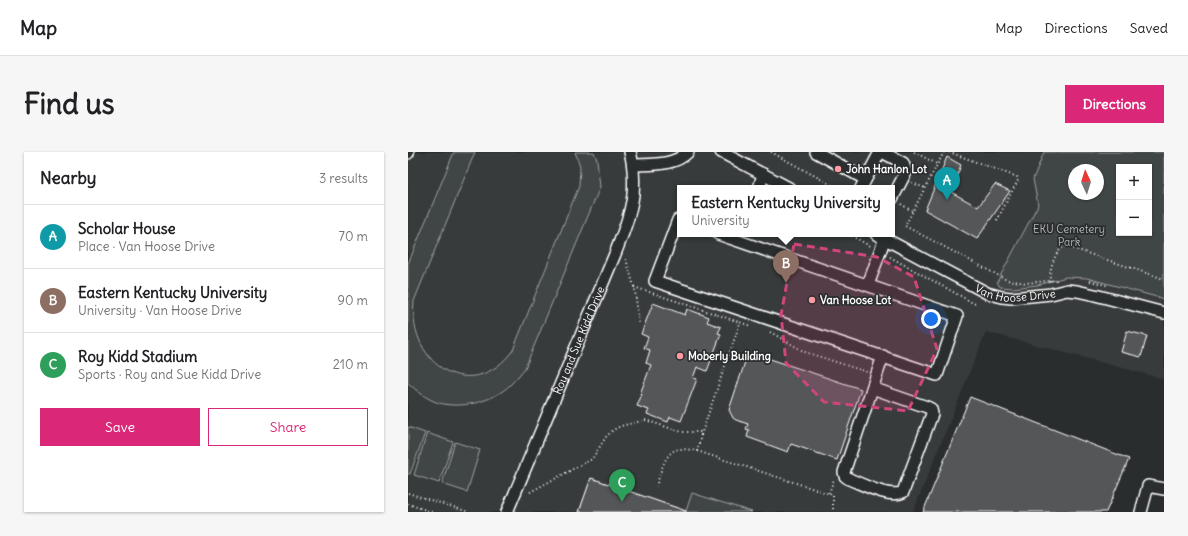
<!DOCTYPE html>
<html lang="en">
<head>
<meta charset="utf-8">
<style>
	:root { --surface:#fff; --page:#f6f6f6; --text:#202124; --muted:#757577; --line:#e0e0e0; --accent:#db2777 }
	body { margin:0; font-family:Delius,sans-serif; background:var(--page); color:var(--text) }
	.controls { position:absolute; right:12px; top:12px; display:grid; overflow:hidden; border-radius:0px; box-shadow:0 1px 3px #0004 }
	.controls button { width:36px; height:36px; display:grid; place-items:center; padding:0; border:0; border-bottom:1px solid var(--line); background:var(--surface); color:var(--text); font:20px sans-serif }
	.compass { position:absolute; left:660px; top:12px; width:36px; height:36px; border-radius:50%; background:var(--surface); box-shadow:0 1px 3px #0004; rotate:356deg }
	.you { position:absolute; left:523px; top:167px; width:14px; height:14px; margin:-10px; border:3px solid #fff; border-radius:50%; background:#1a73e8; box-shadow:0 0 0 6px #1a73e833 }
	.badge { display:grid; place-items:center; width:26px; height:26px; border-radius:50%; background:var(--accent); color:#fff; font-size:13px; font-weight:700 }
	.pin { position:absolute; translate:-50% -33px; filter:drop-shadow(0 1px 2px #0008) }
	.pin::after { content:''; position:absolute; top:21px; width:14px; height:12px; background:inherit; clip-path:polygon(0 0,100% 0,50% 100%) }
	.popup { position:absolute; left:269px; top:33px; width:218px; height:52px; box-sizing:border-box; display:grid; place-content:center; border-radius:0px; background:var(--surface); filter:drop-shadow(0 1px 3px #0005); font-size:13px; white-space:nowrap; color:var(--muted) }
	.popup b { font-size:15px; color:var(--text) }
	.popup::after { content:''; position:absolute; left:50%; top:100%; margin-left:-8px; border:8px solid transparent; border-top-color:var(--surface) }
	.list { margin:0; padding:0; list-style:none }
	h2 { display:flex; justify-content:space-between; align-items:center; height:52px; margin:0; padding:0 16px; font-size:17px }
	h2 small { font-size:13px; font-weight:400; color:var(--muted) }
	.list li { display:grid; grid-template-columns:26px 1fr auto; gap:12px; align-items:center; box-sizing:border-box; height:64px; padding:0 16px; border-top:1px solid var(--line) }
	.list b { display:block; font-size:15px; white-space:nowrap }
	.list p { margin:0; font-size:13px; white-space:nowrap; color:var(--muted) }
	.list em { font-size:13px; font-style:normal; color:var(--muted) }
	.actions { display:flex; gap:8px; padding:12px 16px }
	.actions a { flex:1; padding:9px 0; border:1px solid var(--accent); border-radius:0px; text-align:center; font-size:14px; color:var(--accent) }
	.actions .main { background:var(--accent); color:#fff }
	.map { position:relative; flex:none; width:756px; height:360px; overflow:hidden; border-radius:0px }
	header { display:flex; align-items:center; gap:24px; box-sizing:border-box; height:56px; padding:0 20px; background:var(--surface); border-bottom:1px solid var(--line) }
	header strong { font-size:19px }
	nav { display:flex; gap:22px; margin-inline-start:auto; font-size:14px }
	.intro { display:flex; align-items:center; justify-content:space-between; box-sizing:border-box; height:96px; padding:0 24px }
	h1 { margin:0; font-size:28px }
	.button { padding:10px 18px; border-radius:0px; background:var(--accent); color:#fff; font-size:14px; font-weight:700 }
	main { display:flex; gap:24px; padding:0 24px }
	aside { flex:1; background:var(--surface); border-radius:0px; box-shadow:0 1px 3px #0004 }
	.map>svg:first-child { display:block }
	.built { fill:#373a3b; fill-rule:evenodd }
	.green { fill:#414445; stroke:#a0a2a2; fill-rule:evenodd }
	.building { fill:#555758; stroke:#fff }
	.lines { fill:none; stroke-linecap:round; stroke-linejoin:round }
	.minor-casing { stroke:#fff; stroke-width:14 }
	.path { stroke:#fff; stroke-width:2; stroke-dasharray:1 3; stroke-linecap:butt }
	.minor { stroke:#2a2d2e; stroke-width:11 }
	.marked { fill:#ce467c; fill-opacity:0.2; stroke:#ce467c; stroke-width:3; stroke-dasharray:8 5; stroke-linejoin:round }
	.poi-dot { fill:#ff9aa2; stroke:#2a2d2e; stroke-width:1.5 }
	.labels { text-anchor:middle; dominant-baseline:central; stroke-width:3.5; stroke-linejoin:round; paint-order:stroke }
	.poi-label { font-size:11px; font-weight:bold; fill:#fff; stroke:#2a2d2e; text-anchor:start }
	.park-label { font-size:11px; fill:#b3b4b5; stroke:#2a2d2e }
	.street-label { font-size:11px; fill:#fff; stroke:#2a2d2e }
</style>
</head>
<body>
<header>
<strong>Map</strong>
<nav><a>Map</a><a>Directions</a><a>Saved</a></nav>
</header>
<div class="intro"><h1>Find us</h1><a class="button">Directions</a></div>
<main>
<aside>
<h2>Nearby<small>3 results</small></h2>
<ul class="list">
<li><span class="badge" style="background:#0f9aa8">A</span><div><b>Scholar House</b><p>Place · Van Hoose Drive</p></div><em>70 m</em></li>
<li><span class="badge" style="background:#8d6e63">B</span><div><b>Eastern Kentucky University</b><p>University · Van Hoose Drive</p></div><em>90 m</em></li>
<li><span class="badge" style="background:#2e9e5b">C</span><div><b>Roy Kidd Stadium</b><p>Sports · Roy and Sue Kidd Drive</p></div><em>210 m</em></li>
</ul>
<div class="actions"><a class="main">Save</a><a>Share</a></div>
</aside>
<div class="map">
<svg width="756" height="360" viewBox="0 0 756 360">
	<rect width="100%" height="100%" fill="#2a2d2e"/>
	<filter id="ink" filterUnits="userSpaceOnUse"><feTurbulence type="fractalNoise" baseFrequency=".025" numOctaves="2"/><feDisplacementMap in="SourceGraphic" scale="8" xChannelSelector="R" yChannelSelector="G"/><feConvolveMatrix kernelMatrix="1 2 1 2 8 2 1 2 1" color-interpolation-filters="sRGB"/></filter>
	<g filter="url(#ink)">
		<path class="built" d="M0 0H756V227L578 180 505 360H0ZM711 15H741V81H711ZM666 18H690V42H666ZM272 36H484V82H272Z"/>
		<path class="green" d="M46 0H67L6 149C0 215 65 253 105 198L171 34 172 14 167 0H186L189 8 192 35 117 216C113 221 108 227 103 232 86 250 51 258 28 250 17 246 8 238 0 231V112Z
			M636 0H756V147L679 126 658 125 630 133 605 136 592 135 589 130 630 53 625 27ZM711 15H741V81H711ZM666 18H690V42H666Z
			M0 275 17 281 2 322H0Z
			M19 281 45 290 31 331 6 323Z
			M47 290 72 298 59 340 34 332Z
			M183 326 278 359 284 341 344 360H171Z"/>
		<path class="building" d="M539 5 553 13 543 40 570 55 587 32 602 39 569 87 517 58Z
			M245 151 277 163 279 157 301 165 299 170 313 175 310 181 313 182 299 219 289 215 285 226 289 227 273 269 262 265 260 270 239 262 241 258 229 254 234 242H232L243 213 238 211 242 198 236 196 240 185 233 182Z
			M719 179 739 184 733 205 713 200Z
			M347 202 453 237 429 308 383 292 380 300 339 285 341 278 338 277 340 272 328 268 325 266 321 258 337 210 339 206Z
			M562 245 721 307 698 360H515Z
			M183 326 278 359V360H171Z"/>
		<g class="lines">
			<g class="minor-casing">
				<g id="minor">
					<path d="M313 0 381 36"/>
					<path d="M408 0 457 27"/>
					<path d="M474 0 495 11 498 20 484 47"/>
					<path d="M0 1V0"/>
					<path d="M225 13C244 12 266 14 280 0"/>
					<path d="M352 33 355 22"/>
					<path d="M453 36 472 0"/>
					<path d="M272 69 270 68 247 129 529 223 549 164 310 82"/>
					<path id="s1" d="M468 82 579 141 594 145 603 146 643 142 659 138 669 139 687 143 756 161"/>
					<path d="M460 133 477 86"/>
					<path d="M464 236 519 255 523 257 524 262 495 340C482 347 454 332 441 327L437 324 436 320 475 204"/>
					<path id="s2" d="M99 360 207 102C213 86 220 70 223 54 227 39 226 14 222 0"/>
					<path d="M733 360 740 334 756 337"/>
				</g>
			</g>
			<path class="path" d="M363 0 429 36
				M506 0 529 12
				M536 0 497 74 599 128 618 131 650 128
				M541 0 609 25 610 28 588 70
				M504 31 517 36
				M493 52 504 59
				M440 82 462 94
				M482 105 567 152
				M218 107 227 138 231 172
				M642 129C641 119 646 101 655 95H661L756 127
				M682 129 701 134
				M226 135 343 174
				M362 180 397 200 459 220
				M293 283 332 171
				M289 299 425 343V360
				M122 340 184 307 198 285 205 278 213 274 237 268 274 280H292L293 283 289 299C284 298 278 297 273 297 256 297 253 322 248 334
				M0 341 61 360
				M421 341 426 327
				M0 352 24 360"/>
			<use href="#minor" class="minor"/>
		</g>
	</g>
	<path class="marked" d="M386 92 469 105 506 125 529 197 500 259 416 250 378 211 373 163Z"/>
	<g class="poi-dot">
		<circle cx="430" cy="17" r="4"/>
		<circle cx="404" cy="148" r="4"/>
		<circle cx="272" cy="204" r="4"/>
	</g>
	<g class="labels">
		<g class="poi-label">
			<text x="438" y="17">John Hanlon Lot</text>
			<text x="412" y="148">Van Hoose Lot</text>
			<text x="280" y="204">Moberly Building</text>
		</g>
		<g class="park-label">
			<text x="661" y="77">EKU Cemetery<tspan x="661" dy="13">Park</tspan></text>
		</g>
		<g class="street-label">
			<text stroke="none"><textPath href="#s1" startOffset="154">Van Hoose Drive</textPath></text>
			<text stroke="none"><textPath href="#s2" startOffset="186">Roy and Sue Kidd Drive</textPath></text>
		</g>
	</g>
</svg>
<div class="controls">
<button>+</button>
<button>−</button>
</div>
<svg class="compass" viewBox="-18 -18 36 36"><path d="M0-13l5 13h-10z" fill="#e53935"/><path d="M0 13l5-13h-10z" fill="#757577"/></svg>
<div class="you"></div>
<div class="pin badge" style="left:539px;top:48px;background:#0f9aa8">A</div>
<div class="pin badge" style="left:378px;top:131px;background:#8d6e63">B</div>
<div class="popup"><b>Eastern Kentucky University</b>University</div>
<div class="pin badge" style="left:214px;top:350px;background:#2e9e5b">C</div>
</div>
</main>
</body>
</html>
